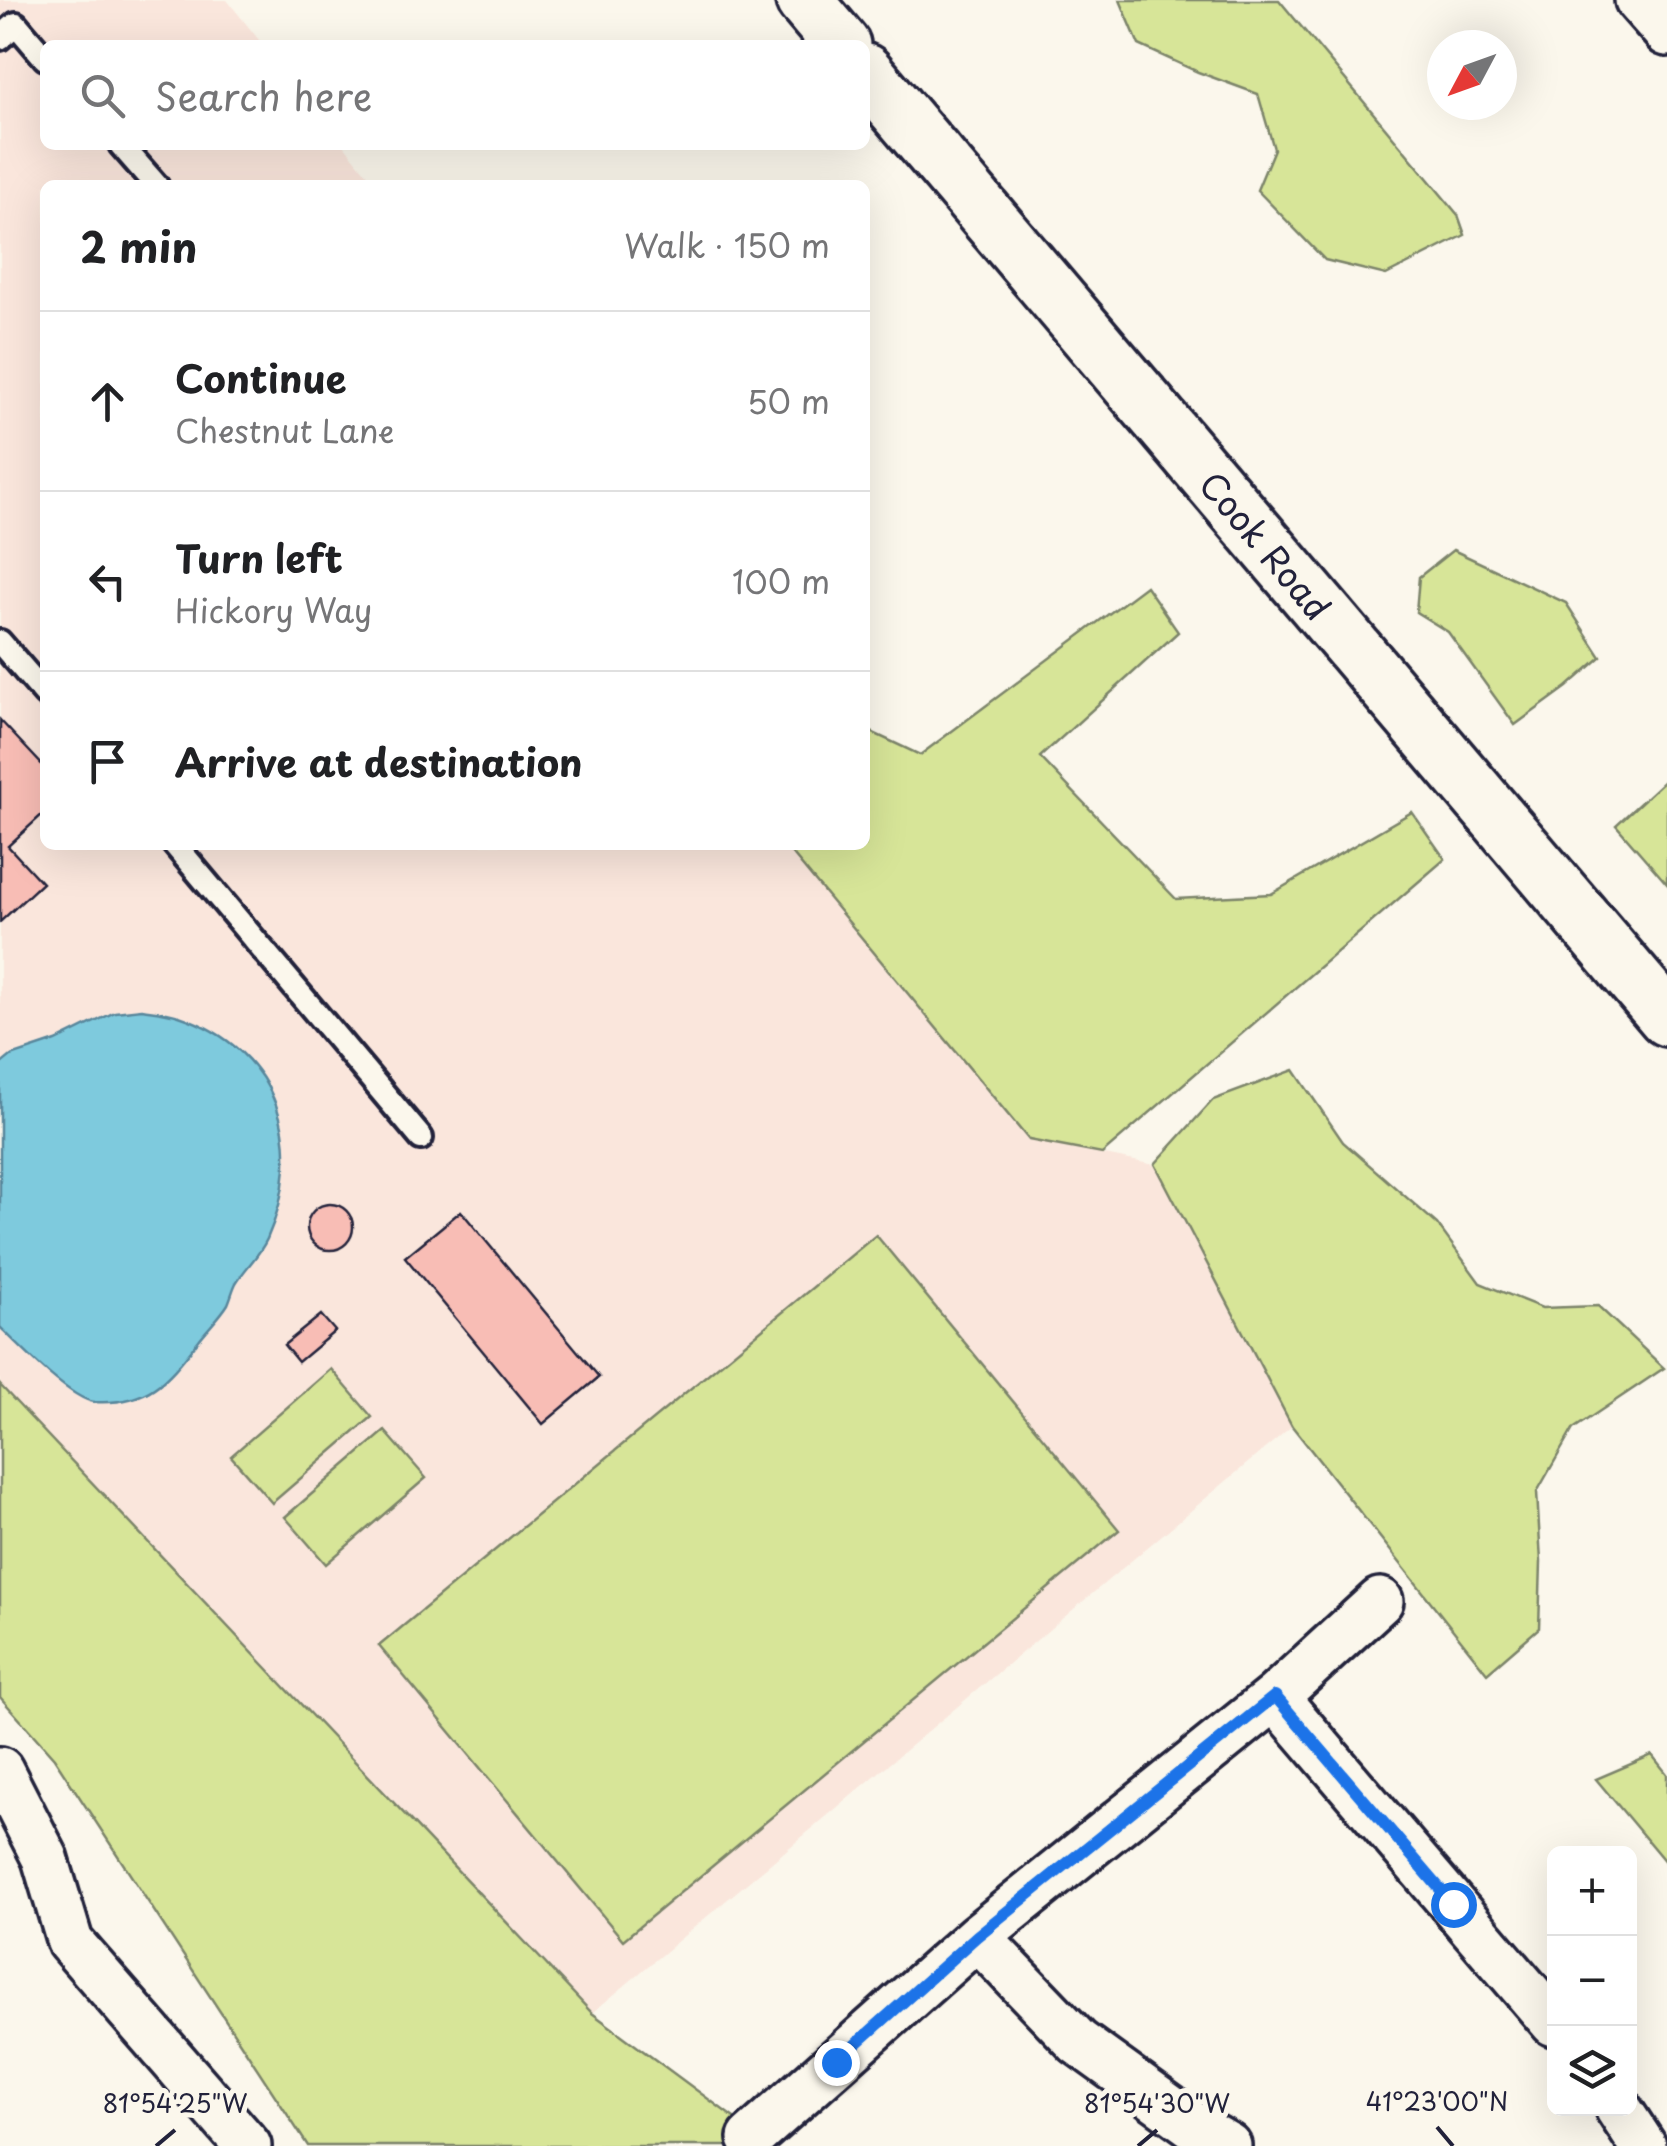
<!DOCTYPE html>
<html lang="en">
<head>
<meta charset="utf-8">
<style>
	:root { --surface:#fff; --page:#f2f2f2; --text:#202124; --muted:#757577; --line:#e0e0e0 }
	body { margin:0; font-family:"Playpen Sans",sans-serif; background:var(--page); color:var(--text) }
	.controls { position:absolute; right:30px; bottom:30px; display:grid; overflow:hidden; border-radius:15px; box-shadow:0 10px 40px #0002 }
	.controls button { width:90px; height:90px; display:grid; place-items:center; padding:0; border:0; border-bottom:2px solid var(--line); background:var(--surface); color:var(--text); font:50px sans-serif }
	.compass { position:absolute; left:1427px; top:30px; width:90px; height:90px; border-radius:50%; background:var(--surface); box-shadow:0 10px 40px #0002; rotate:229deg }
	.stop { position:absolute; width:30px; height:30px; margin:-22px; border:8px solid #1a73e8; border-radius:50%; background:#fff }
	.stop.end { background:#1a73e8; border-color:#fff; box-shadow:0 2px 10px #0008 }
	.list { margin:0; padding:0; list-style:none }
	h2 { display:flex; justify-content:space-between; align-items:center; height:130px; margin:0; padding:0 40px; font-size:42px }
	h2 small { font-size:32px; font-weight:400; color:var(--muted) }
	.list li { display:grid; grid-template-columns:65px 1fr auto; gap:30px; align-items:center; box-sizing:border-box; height:180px; padding:0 40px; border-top:2px solid var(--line) }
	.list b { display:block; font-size:38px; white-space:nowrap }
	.list p { margin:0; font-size:32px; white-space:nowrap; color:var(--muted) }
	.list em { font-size:32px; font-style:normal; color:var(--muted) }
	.icon { flex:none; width:55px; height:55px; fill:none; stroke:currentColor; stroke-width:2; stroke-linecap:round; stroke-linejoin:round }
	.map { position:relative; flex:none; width:1667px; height:2146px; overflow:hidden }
	.search { position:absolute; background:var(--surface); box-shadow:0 10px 40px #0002; left:40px; top:40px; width:830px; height:110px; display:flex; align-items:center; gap:25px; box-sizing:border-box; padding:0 35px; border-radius:15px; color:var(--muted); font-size:38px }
	.panel { position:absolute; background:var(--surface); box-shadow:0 10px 40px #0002; left:40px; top:180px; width:830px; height:670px; border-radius:15px }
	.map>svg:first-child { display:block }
	.built { fill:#fae6dc }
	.green { fill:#d7e598; stroke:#7c846a; stroke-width:2.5 }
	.water { fill:#7ecadd; stroke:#59879c; stroke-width:2.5 }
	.building { fill:#f8bdb5; stroke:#22223b; stroke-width:2.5 }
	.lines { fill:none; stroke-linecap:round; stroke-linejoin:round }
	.lane-casing { stroke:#22223b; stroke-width:30 }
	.street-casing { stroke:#22223b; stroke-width:52 }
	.secondary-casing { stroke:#22223b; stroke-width:62 }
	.lane { stroke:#fbf7ec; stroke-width:22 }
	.street { stroke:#fbf7ec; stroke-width:45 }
	.secondary { stroke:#fbf7ec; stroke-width:55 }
	.route { stroke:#1a73e8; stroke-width:12 }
	.ticks { fill:none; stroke:#22223b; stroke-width:4 }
	.labels { text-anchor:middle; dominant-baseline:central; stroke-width:10; stroke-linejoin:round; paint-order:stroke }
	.street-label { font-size:35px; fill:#22223b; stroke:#fbf7ec }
	.ticks-label { font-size:25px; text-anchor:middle; fill:#22223b; stroke:#fbf7ec; stroke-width:10; stroke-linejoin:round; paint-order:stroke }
</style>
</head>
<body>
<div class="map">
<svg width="1667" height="2146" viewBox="0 0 1667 2146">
	<rect width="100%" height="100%" fill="#fbf7ec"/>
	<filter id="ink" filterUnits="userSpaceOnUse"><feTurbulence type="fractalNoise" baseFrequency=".01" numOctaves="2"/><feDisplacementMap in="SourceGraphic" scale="20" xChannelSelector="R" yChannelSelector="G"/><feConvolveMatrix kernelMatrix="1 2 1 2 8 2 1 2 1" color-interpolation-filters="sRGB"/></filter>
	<g filter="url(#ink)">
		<path class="built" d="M0 0H227L263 45H45V145H344L376 185H45V845H785L1029 1140 1155 1165 1292 1426 592 2013 0 1385Z"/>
		<path class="green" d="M1120 0H1279L1458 215 1465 235 1386 275 1325 260 1257 190 1274 149 1258 94 1198 72 1139 45Z
			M1453 550 1566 603 1601 657 1567 687 1515 725 1448 632 1416 612 1419 577Z
			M1146 586 1178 632 1040 757 1176 899 1271 894 1412 812 1445 859 1102 1154 1029 1140 785 845H865V729L920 755Z
			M1667 778V884L1616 825Z
			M1294 1070 1343 1142 1437 1224 1480 1283 1542 1308 1598 1306 1664 1368 1573 1429 1537 1492 1541 1562 1539 1628 1487 1673 1292 1426 1155 1164 1213 1100Z
			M876 1235 1119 1530 623 1940 379 1646Z
			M331 1369 372 1417 272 1503 231 1456Z
			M0 1385 592 2013 772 2146H308L54 1758 0 1697Z
			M385 1431 426 1478 326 1564 285 1517Z
			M1652 1755 1667 1774V1864L1596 1779Z"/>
		<path class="water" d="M142 1009C154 1011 167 1012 179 1016 280 1050 308 1147 267 1239 259 1256 246 1267 236 1283 233 1289 231 1297 228 1304 220 1317 208 1328 199 1340 168 1379 150 1405 95 1402 71 1400 18 1345 0 1327V1065L11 1056 56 1041 115 1012Z"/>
		<path class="building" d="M0 720 45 768V812L8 846 42 883 0 922Z
			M307 1227a23 23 0 1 1 46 0a23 23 0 1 1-46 0Z
			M461 1211 599 1377 543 1424 405 1257Z
			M321 1315 335 1331 298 1362 284 1345Z"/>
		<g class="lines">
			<g class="lane-casing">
				<path id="lane" d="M0 38 16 24 45 58
					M121 145 156 185
					M0 642 45 694
					M175 845 421 1138"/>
			</g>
			<g class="street-casing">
				<path id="street" d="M1638 0 1667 33
					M1275 1697 1554 2023
					M0 1770 45 1858 70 1942 248 2146
					M977 1937 1078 2042 1197 2128 1228 2146
					M1618 2108 1643 2146
					M751 2138 977 1937 1275 1697 1380 1601"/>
			</g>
			<g class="secondary-casing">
				<path id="secondary" d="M804 0 842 45
					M865 72 1667 1018"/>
			</g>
			<use href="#lane" class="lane"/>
			<use href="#street" class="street"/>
			<use href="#secondary" class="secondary"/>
		</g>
	</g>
	<g class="lines" filter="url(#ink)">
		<path class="route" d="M836 2062 977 1936 1275 1696 1453 1904"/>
	</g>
	<path class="ticks" d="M1437 2127 1453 2146M156 2146 175 2130M1138 2146 1157 2130"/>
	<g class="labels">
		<g class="street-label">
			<text transform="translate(1266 545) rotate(50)">Cook Road</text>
		</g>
	</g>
	<g class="ticks-label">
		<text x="1437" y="2111">41°23'00"N</text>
		<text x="175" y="2113">81°54'25"W</text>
		<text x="1157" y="2113">81°54'30"W</text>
	</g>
</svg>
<div class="controls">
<button>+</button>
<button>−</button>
<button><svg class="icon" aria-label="layers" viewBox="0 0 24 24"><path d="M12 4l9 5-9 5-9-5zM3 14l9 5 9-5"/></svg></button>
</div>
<svg class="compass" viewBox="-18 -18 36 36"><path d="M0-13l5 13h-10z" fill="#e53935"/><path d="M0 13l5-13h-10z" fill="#757577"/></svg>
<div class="stop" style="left:1453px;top:1904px"></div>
<div class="stop end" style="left:836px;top:2062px"></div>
<div class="search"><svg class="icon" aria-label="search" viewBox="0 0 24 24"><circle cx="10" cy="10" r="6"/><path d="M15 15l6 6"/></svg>Search here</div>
<section class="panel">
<h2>2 min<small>Walk · 150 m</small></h2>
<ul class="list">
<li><svg class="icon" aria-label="ahead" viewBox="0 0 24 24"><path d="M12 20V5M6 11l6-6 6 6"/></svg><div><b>Continue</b><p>Chestnut Lane</p></div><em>50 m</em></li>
<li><svg class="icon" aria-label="left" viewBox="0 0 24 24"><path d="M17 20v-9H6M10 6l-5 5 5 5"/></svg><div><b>Turn left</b><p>Hickory Way</p></div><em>100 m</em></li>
<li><svg class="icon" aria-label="arrive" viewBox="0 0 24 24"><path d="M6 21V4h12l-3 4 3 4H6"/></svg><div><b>Arrive at destination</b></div></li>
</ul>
</section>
</div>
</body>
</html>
